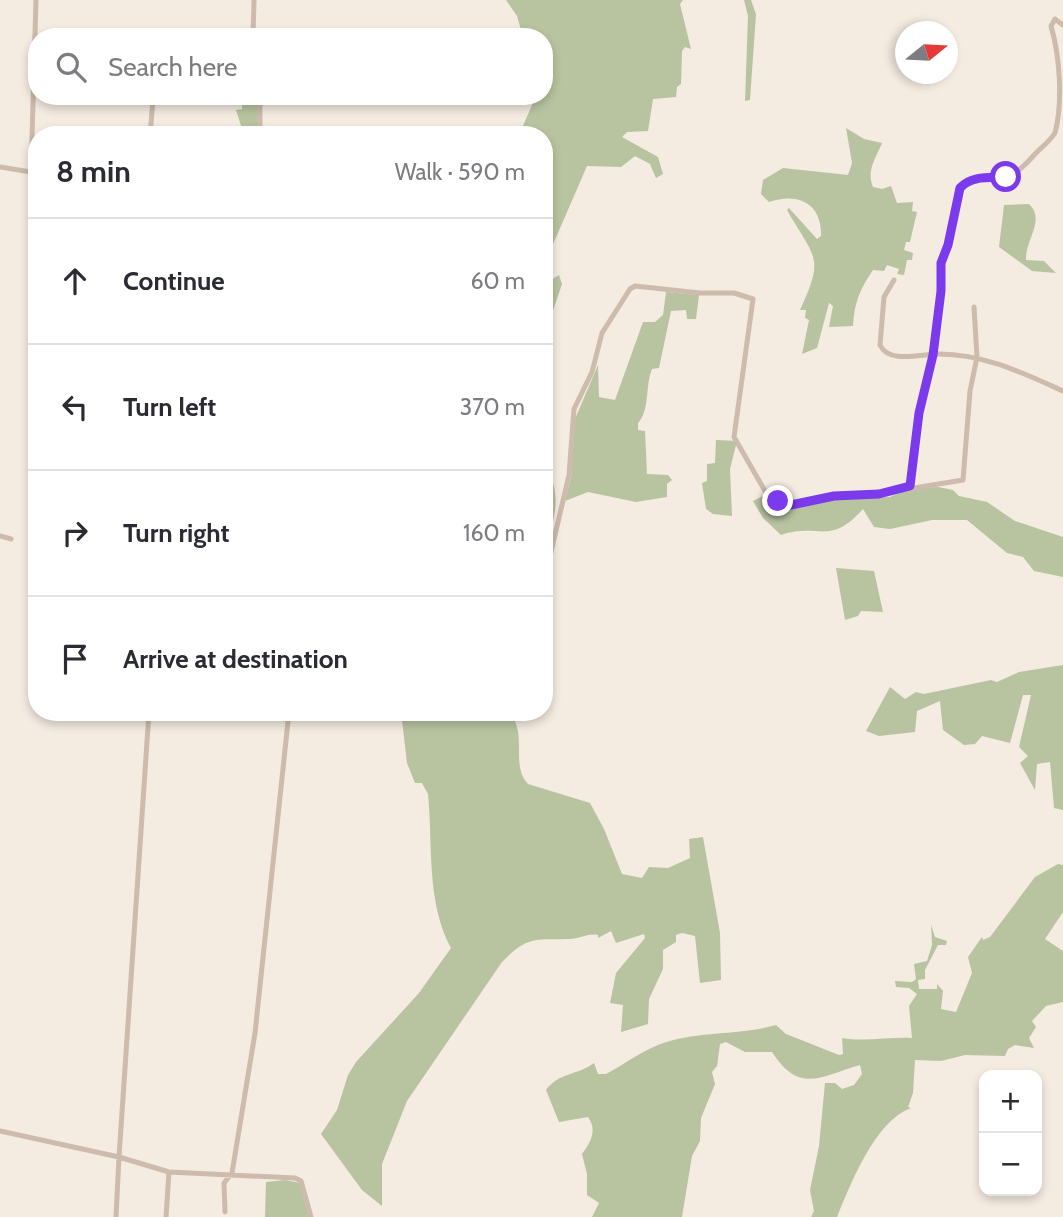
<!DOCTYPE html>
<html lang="en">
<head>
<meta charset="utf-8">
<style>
	:root { --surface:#fff; --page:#f7f7f7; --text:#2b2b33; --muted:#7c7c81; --line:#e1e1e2 }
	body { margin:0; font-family:Cabin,sans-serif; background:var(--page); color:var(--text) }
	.controls { position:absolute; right:21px; bottom:21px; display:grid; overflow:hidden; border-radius:14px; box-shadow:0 4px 10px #0003 }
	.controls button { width:63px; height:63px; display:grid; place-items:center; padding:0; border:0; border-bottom:2px solid var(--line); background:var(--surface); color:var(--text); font:35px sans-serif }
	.compass { position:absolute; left:895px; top:21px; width:63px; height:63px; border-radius:50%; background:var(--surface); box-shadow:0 4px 10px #0003; rotate:72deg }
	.stop { position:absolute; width:21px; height:21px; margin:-16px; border:5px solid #7c3aed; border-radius:50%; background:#fff }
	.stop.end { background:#7c3aed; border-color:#fff; box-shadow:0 2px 7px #0008 }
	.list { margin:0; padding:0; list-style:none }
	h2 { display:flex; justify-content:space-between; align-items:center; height:91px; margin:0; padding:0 28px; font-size:30px }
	h2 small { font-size:23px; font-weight:400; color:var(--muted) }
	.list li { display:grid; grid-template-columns:46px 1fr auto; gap:21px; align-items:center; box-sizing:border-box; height:126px; padding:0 28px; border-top:2px solid var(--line) }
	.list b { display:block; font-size:26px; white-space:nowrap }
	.list em { font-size:23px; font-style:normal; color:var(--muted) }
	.icon { flex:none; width:38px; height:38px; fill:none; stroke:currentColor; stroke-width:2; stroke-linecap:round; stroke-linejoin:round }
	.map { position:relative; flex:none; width:1063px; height:1217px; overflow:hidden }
	.search { position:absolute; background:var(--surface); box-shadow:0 4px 10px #0003; left:28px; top:28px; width:525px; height:77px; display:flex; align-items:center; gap:18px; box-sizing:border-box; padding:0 24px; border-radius:28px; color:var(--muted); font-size:26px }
	.panel { position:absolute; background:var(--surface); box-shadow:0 4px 10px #0003; left:28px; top:126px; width:525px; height:595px; border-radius:28px }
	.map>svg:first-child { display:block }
	.green { fill:#b8c4a0 }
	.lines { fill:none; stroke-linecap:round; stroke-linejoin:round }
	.minor { stroke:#cdbbac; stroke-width:5 }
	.route { stroke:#7c3aed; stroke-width:9 }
</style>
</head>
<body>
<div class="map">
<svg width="1063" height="1217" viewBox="0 0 1063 1217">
	<rect width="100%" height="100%" fill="#f4ebe1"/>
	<path class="green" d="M506 0H683L680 4 691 49 685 47 682 51 681 84 677 87 676 97 653 99 648 131 627 132 622 137 658 157 663 174 656 178 650 164 635 156 621 167 587 166 544 265V135H511L522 128 536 96H544V37H523L517 16Z
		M744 0H751L756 14 750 100 745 101 748 16Z
		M247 96H260L261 135H233L243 132 236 110 242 109V101L247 100Z
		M846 128 864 139 882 143C876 158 866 170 873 187L882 189 891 186 897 203 913 202 912 211 917 212 910 242H906L904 250 913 253 912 260H907L904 275 897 274 899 269 887 265 884 271 873 270C860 289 854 303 853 326L829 327 833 306 829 303 817 348 802 354 809 320 805 318 806 310H800C825 256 815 259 787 210L789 208 817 239 821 236C822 203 798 192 769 202L761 194 763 180 783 168 848 175 852 163Z
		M1029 204C1046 220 1025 240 1026 260L1044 261 1056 273 1032 271 999 247 1004 205Z
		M559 275 562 284 546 331 544 347V281L546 283Z
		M666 292 699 295 696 319H687L686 310 671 311 659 368 652 369C645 386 650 410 638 423V430L645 431 647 474 668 475 672 480 667 484V497L636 502 588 492 565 501 571 478 575 419 598 365 599 397 615 400 643 322H655L663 315Z
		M716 440 737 441 730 469 732 516 713 514 706 509 702 483 707 481V464L715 463Z
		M544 459C565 504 553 513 544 558Z
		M938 487 953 490 959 496 987 502 1015 521 1063 537V577L1034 571 1023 557 1007 553 967 520H932L890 529 874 527 863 509C829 547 820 522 781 535L763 518 753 501 765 495 785 507 794 508 843 498 890 497 910 488Z
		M836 568 874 571 883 612 861 611 858 616 845 620Z
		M1063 665V810L1054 808 1050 762 1037 764 1035 790 1020 763 1028 756 1019 747 1031 695H1023L1010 743 982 736 975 744 964 745 943 730 940 701 917 711 915 732 879 736 866 731 890 687 905 699 916 692 924 694 991 680 997 682 1019 672Z
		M401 712 510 714C528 734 510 765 528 784L590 803 604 829 622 874 642 878 649 867 668 868 690 858 689 839 703 837 720 933 721 980 700 983 695 936 682 933 676 935V942L663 950V969L649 999 648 1024 621 1032 623 1005 610 1003 616 973 645 938 644 934 616 943 611 931 598 938V935C589 933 581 938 571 939 536 940 528 935 502 962L407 1101 382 1164V1206L362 1190 321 1134 337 1110 348 1075 356 1062 419 993 451 948C426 902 433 844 428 794L422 783H415L407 763Z
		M1058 864 1063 865V912L1045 939 1063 951V1002L1046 1006 1032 1021 1036 1027 1029 1038 1034 1048 1015 1045 1008 1049 1005 1056 965 1055 941 1061 915 1060 913 1093 908 1107 911 1108C875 1121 851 1183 837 1217H811L814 1211 810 1190 819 1146 825 1083H835L842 1089 854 1085 862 1074 860 1065C821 1076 800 1095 772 1052H745L726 1042 720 1044 717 1066 712 1072 715 1084 701 1118 700 1141 692 1156 682 1217H592L599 1203 587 1195V1174L582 1154C590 1143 598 1130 588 1117L559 1122 546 1090C558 1073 578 1075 594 1063L598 1074H606C623 1065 640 1052 658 1045 696 1030 738 1036 776 1025L786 1034 839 1055 843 1054 842 1038C864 1042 889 1037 912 1038L909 1006 917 994 909 988 896 987 895 981 912 982 916 979 914 964 927 961 932 945 931 925 935 937 947 941 946 945H938L925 970V979L918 980 919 989H937V984L943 991 941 1009 956 1012 972 973 968 957 982 937 983 940 990 937 1035 877Z
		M285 1180 301 1183 311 1217H265L266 1182Z"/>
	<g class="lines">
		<path class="minor" d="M253 37 254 0
			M260 96V135
			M150 135 153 100 202 96
			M0 167 37 173
			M31 172 36 0
			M894 280 884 297 880 345C889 364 920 354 939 354 984 354 1023 373 1063 391
			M910 486 919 413 933 355 941 291V263L948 245 960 188C973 173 991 182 1006 177 1018 173 1028 162 1036 153 1042 147 1050 141 1055 133 1063 102 1060 57 1051 26L1055 19 1063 25
			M0 536 11 539
			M544 582 569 475 574 409 592 372 602 333 630 289 635 286 700 293H734L753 299 734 437 765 491 778 501 791 505 833 496H865L963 480 970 391 977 357 974 307
			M149 712 119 1157 169 1172 166 1217
			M0 1131 119 1157 116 1217
			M169 1172 295 1178 301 1181 311 1217
			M225 1212 224 1183 232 1173 255 1033 289 712"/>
	</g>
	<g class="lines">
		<path class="route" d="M778 501 791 505 834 496 879 494 910 486 919 413 933 355 941 291V263L948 245 960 188C971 175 991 178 1006 177"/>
	</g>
</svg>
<div class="controls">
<button>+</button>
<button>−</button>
</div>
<svg class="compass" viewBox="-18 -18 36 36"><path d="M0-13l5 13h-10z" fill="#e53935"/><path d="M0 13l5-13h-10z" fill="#7c7c81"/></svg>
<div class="stop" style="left:1006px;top:177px"></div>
<div class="stop end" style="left:778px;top:501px"></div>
<div class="search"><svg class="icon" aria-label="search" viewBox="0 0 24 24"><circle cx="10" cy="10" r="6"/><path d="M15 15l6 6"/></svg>Search here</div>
<section class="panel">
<h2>8 min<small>Walk · 590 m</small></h2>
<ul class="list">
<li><svg class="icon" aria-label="ahead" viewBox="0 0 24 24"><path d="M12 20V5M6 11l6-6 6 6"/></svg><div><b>Continue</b></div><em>60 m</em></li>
<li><svg class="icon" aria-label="left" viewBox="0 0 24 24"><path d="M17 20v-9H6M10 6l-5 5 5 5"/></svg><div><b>Turn left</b></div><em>370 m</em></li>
<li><svg class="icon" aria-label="right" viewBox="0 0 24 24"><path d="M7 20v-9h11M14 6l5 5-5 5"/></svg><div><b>Turn right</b></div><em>160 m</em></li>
<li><svg class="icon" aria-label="arrive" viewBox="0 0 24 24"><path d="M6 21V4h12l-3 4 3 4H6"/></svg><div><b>Arrive at destination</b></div></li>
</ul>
</section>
</div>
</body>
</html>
